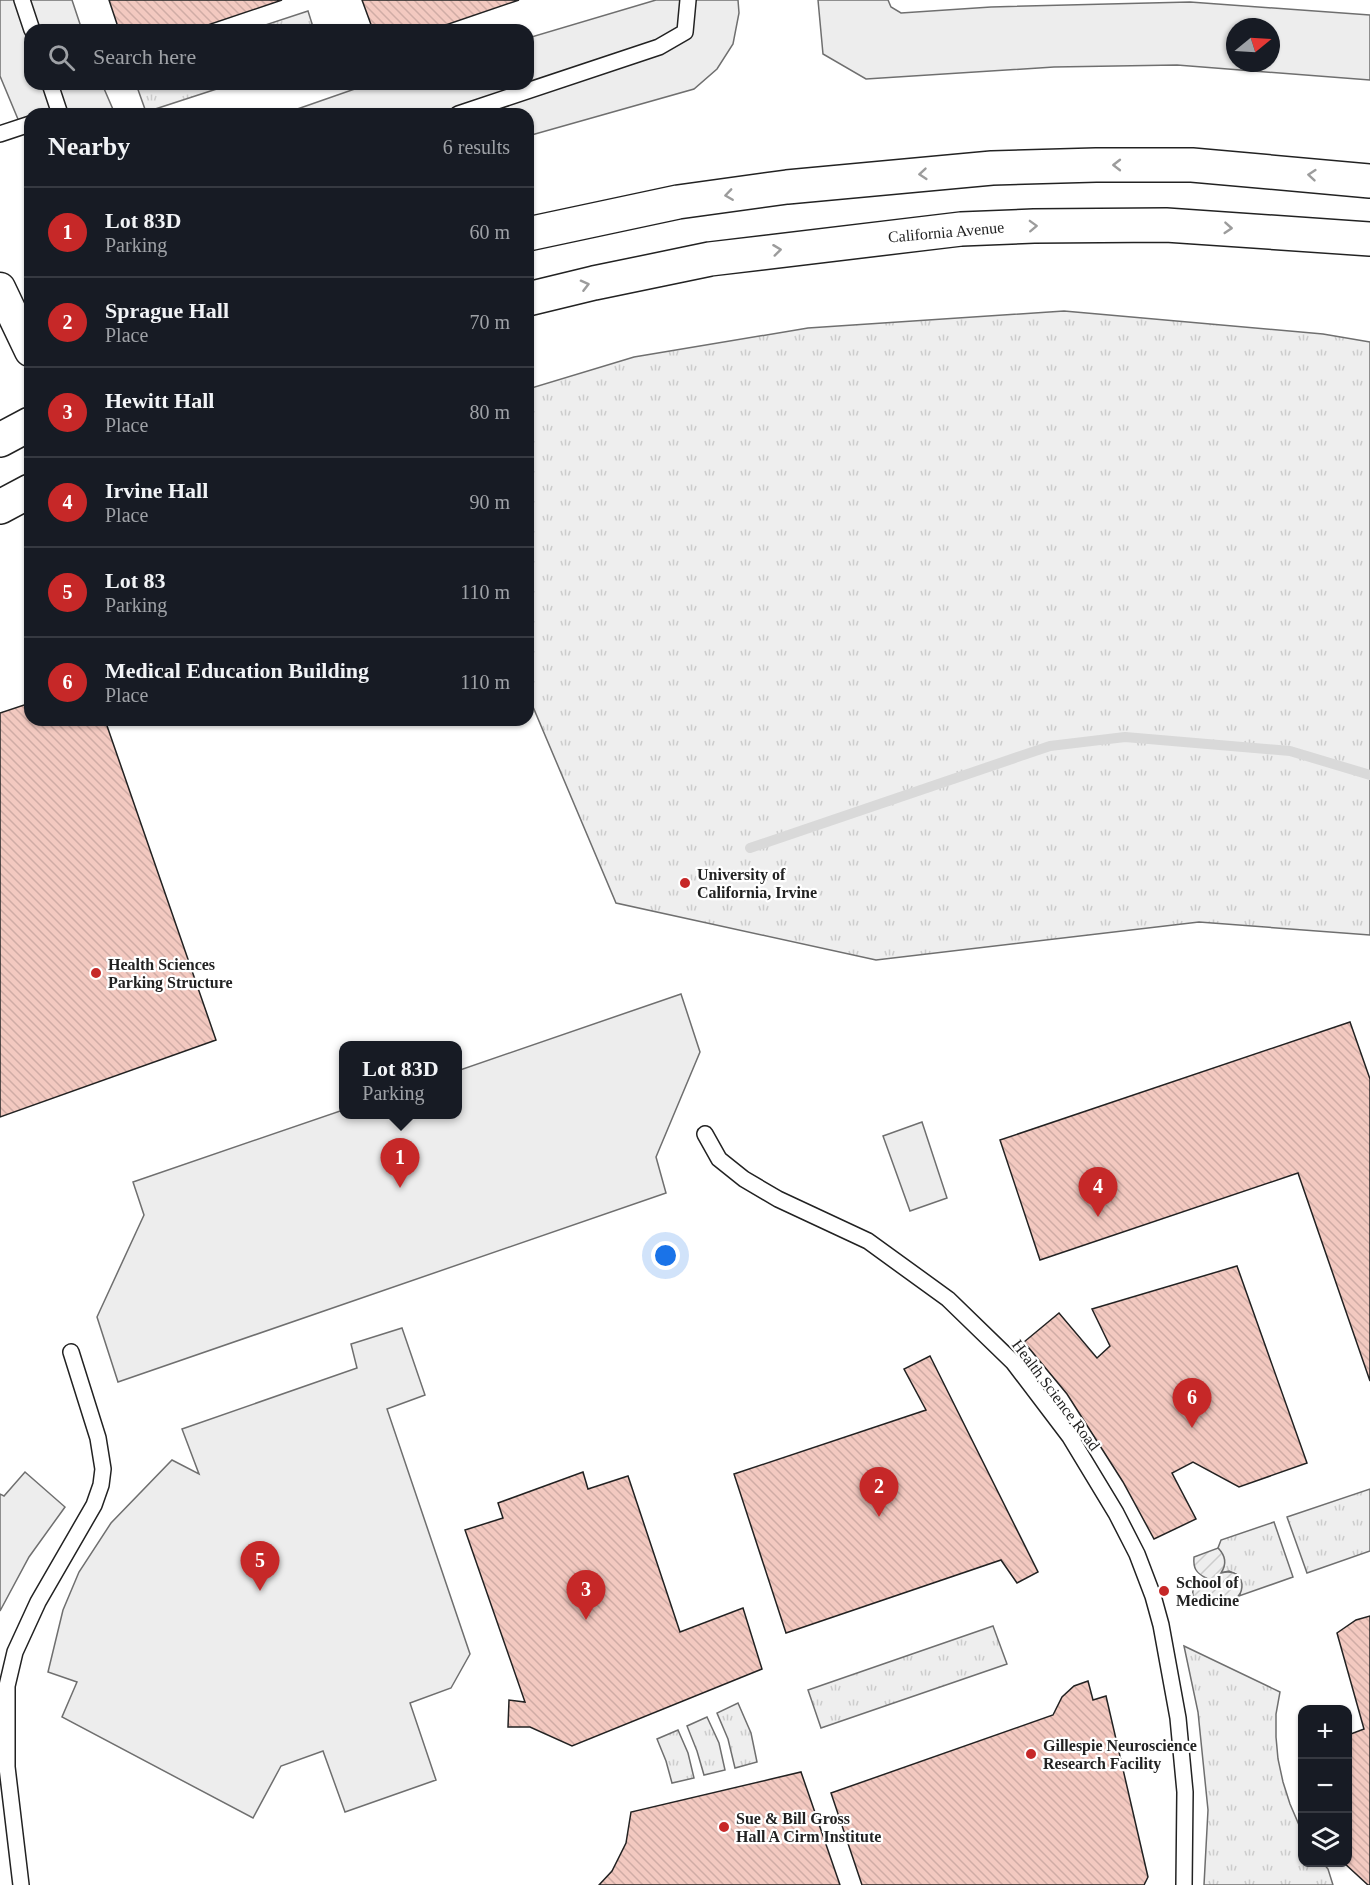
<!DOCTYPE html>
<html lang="en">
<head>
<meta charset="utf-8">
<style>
	:root { --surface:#171b24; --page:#242831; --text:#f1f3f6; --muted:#9ea1a6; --line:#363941; --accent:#c62828 }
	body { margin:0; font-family:Georgia,serif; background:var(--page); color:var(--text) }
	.controls { position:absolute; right:18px; bottom:18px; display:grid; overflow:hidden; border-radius:12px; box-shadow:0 2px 4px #0004 }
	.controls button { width:54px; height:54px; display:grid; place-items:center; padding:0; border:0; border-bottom:2px solid var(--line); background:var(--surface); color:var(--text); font:30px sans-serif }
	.compass { position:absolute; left:1226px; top:18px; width:54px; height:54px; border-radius:50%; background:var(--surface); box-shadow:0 2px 4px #0004; rotate:72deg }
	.you { position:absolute; left:666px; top:1256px; width:21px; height:21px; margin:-15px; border:4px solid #fff; border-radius:50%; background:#1a73e8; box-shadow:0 0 0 9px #1a73e833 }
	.badge { display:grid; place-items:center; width:39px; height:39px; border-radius:50%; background:var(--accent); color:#fff; font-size:20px; font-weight:700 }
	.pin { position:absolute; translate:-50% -50px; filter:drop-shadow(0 2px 3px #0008) }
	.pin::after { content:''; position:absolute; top:32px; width:21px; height:18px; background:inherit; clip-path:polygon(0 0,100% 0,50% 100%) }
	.popup { position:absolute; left:339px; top:1041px; width:123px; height:78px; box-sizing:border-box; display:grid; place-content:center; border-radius:12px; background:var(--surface); filter:drop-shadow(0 2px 4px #0005); font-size:20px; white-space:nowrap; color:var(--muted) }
	.popup b { font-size:22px; color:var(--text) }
	.popup::after { content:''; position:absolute; left:50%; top:100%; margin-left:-12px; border:12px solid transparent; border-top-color:var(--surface) }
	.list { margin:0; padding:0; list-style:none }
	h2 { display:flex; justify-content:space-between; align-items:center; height:78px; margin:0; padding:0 24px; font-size:26px }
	h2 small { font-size:20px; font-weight:400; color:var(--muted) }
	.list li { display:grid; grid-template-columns:39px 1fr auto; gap:18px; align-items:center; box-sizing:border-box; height:90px; padding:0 24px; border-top:2px solid var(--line) }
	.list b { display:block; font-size:22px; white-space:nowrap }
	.list p { margin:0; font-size:20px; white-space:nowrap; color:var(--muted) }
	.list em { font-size:20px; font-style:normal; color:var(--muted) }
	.icon { flex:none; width:33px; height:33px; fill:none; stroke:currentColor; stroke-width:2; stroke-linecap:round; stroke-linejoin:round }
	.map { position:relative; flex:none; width:1370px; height:1885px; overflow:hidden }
	.search { position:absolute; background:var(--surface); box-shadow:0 2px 4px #0004; left:24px; top:24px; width:510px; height:66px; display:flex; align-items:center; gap:15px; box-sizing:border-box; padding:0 21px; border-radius:18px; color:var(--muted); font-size:22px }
	.panel { position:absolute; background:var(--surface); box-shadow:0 2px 4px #0004; left:24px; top:108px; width:510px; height:618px; border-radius:18px }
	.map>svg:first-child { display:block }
	.grass { fill:url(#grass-tufts); stroke:#6f6f6f; stroke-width:1.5 }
	.garden { fill:url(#garden-furrows); stroke:#6f6f6f; stroke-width:1.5 }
	.parking { fill:#ededed; stroke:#6f6f6f; stroke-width:1.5; fill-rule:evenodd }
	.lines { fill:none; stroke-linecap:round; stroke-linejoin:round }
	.stream { stroke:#d9d9d9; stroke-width:10 }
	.building { fill:url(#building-back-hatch); stroke:#222; stroke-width:1.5 }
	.service-casing { stroke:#222; stroke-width:18 }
	.minor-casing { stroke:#222; stroke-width:33 }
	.tertiary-casing { stroke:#222; stroke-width:36 }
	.service { stroke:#fff; stroke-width:15 }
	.minor { stroke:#fff; stroke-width:30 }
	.tertiary { stroke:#fff; stroke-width:33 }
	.oneway { stroke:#9c9c9c }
	.poi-dot { fill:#c62828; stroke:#fff; stroke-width:2 }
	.labels { text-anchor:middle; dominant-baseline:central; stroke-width:4.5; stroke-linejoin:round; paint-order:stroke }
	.street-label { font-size:16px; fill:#222; stroke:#fff }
	.poi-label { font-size:16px; font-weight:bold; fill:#222; stroke:#fff; text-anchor:start }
</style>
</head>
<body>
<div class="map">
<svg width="1370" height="1885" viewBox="0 0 1370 1885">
	<defs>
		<pattern id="grass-tufts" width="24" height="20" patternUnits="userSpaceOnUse" patternTransform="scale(1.5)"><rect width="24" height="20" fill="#eee"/><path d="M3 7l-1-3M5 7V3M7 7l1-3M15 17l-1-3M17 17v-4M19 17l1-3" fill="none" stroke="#ccc"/></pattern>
		<pattern id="garden-furrows" width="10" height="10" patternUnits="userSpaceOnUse" patternTransform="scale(1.5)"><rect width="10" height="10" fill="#eee"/><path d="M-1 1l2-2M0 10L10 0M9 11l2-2" fill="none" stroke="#ccc"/></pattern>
		<pattern id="building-back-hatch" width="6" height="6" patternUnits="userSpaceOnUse" patternTransform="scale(1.5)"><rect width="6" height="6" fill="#f3c9c0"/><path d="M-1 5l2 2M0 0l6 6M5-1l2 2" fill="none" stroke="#d0aca5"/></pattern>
	</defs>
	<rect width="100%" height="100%" fill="#fff"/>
	<path class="grass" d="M308 11 314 30H250Z
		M136 84H232L146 112Z
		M1064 311 1323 334 1370 342V935L1199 922 876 960 616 903 528 695V389L634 357 808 328Z
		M1370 1489V1551L1307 1573 1287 1517Z
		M1274 1522 1293 1577 1239 1596 1240 1594 1238 1575 1229 1571 1220 1573 1221 1552 1218 1548 1221 1540Z
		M993 1626 1007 1664 821 1728 808 1690Z
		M1184 1646 1280 1692 1276 1714V1737L1278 1759 1283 1782 1290 1804 1302 1832V1862L1323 1863 1328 1869 1333 1885H1204L1208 1810 1198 1712Z
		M738 1703 751 1733 757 1762 735 1768 728 1739 717 1713Z
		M707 1717 719 1743 725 1770 704 1775 697 1751 687 1726Z
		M678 1730 688 1753 694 1778 672 1783 666 1761 657 1739Z"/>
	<path class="garden" d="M1218 1548C1226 1556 1227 1564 1221 1573 1252 1565 1246 1611 1220 1598 1213 1609 1202 1610 1194 1600 1190 1588 1196 1581 1206 1578 1196 1573 1193 1568 1194 1557Z"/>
	<path class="parking" d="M0 0H72L82 30H30V84H102L115 114H30V148L0 76Z
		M656 0H738L739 13 733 44 717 69 694 89 528 136V114H283L369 84H528V38Z
		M818 0H888L891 7 901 13 991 7 1190 2 1370 15V80L1177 65 1054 67 866 79 823 54ZM1235 27H1271V63H1235Z
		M681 994 700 1052 656 1157 666 1193 118 1382 97 1317 144 1215 133 1182 343 1110V1114H457V1071Z
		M922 1122 947 1198 910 1211 883 1136Z
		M402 1328 425 1395 387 1409 470 1654 451 1688 410 1703 436 1780 345 1812 323 1751 281 1766 253 1818 62 1717 77 1682 48 1672 63 1610 79 1572 111 1523 172 1460 199 1474 182 1429 357 1368 351 1344Z
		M25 1472 65 1507 29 1557 0 1611V1494L4 1496Z"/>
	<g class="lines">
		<path class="stream" d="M750 848 1050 746 1125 737 1290 751 1370 775"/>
	</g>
	<path class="building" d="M109 0H282L193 30H119Z
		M362 0H519L431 30H373Z
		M30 703V720H105L216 1040 0 1117V713Z
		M1350 1022 1370 1079V1381L1298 1173 1040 1260 1000 1140Z
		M1237 1266 1307 1463 1239 1487 1193 1462 1172 1473 1196 1519 1154 1539 1123 1482 1067 1394 1024 1342 1059 1313 1097 1358 1110 1346 1092 1309Z
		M930 1356 1038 1572 1017 1583 1001 1560 786 1633 734 1474 926 1410 904 1369Z
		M583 1472 588 1489 628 1476 680 1632 743 1608 762 1669 572 1746 530 1727H508L509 1700 525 1702 465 1530 503 1518 498 1503Z
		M1370 1616V1885H1368L1343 1862H1348V1735L1364 1729 1337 1633 1356 1620Z
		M1088 1681 1093 1700 1106 1696 1148 1877 1144 1885H862L831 1793 1053 1715 1062 1697 1074 1686Z
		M801 1772 840 1885H599L612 1871 626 1843 631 1812Z"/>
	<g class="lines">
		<g class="service-casing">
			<path id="service" d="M22 0 32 30
				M50 84 60 114
				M458 114 659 47 685 32 688 0
				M0 134 30 124
				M705 1134 719 1159 744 1179 778 1199 868 1241 948 1299 1013 1362 1070 1437 1116 1513 1137 1554 1153 1596 1161 1625 1178 1718 1185 1792 1184 1885
				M21 1885 7 1767V1686L15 1652 38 1602 94 1505 101 1485 103 1469 98 1438 71 1352"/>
		</g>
		<g class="minor-casing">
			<path id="minor" d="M0 288 30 351"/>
		</g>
		<g class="tertiary-casing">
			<path id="tertiary" d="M528 234 678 202 787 187 992 168 1096 165H1192L1370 181
				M528 299 594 283 710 259 961 229 1034 226 1166 225 1370 239
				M0 440 30 424
				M0 507 30 491"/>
		</g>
		<use href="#service" class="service"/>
		<use href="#minor" class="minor"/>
		<use href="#tertiary" class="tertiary"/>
	</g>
	<defs><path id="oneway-chevron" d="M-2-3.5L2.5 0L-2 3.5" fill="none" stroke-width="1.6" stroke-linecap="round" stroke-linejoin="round" transform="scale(1.5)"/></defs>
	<g class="oneway">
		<use href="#oneway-chevron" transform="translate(1117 165) rotate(180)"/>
		<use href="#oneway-chevron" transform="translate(923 174) rotate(175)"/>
		<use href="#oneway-chevron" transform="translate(1312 175) rotate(-175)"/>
		<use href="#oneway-chevron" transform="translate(729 195) rotate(172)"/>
		<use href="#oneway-chevron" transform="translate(1033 226) rotate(-2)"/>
		<use href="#oneway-chevron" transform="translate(1228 228) rotate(4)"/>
		<use href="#oneway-chevron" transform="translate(777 250) rotate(-7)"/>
		<use href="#oneway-chevron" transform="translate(585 285) rotate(-14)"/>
	</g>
	<g class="poi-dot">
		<circle cx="685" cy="883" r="6"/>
		<circle cx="96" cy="973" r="6"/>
		<circle cx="1164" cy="1591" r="6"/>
		<circle cx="1031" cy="1754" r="6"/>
		<circle cx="724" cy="1827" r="6"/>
	</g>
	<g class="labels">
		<g class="street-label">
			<text transform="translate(946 232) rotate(-5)">California Avenue</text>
			<text transform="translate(1056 1395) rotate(53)">Health Science Road</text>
		</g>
		<g class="poi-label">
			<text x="697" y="874">University of<tspan x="697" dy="18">California, Irvine</tspan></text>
			<text x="108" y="964">Health Sciences<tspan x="108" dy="18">Parking Structure</tspan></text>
			<text x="1176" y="1582">School of<tspan x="1176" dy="18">Medicine</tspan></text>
			<text x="1043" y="1745">Gillespie Neuroscience<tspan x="1043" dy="18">Research Facility</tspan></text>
			<text x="736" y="1818">Sue &amp; Bill Gross<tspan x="736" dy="18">Hall A Cirm Institute</tspan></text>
		</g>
	</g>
</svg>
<div class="controls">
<button>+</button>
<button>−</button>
<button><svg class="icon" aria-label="layers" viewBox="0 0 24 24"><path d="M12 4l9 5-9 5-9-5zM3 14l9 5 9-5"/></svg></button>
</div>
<svg class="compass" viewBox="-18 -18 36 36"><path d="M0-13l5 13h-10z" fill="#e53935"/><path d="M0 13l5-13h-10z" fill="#9ea1a6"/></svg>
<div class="you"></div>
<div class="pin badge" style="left:400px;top:1188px">1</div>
<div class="popup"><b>Lot 83D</b>Parking</div>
<div class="pin badge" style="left:879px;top:1517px">2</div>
<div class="pin badge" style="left:586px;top:1620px">3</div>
<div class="pin badge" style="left:1098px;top:1217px">4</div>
<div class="pin badge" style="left:260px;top:1591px">5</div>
<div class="pin badge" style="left:1192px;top:1428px">6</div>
<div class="search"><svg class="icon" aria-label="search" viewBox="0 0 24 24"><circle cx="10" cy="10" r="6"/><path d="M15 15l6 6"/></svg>Search here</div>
<section class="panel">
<h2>Nearby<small>6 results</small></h2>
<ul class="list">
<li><span class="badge">1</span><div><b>Lot 83D</b><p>Parking</p></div><em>60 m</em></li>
<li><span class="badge">2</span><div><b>Sprague Hall</b><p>Place</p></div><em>70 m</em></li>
<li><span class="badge">3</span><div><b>Hewitt Hall</b><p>Place</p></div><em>80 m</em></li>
<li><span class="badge">4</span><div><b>Irvine Hall</b><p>Place</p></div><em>90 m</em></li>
<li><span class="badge">5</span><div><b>Lot 83</b><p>Parking</p></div><em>110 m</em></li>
<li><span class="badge">6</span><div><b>Medical Education Building</b><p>Place</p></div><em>110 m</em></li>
</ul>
</section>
</div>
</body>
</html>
